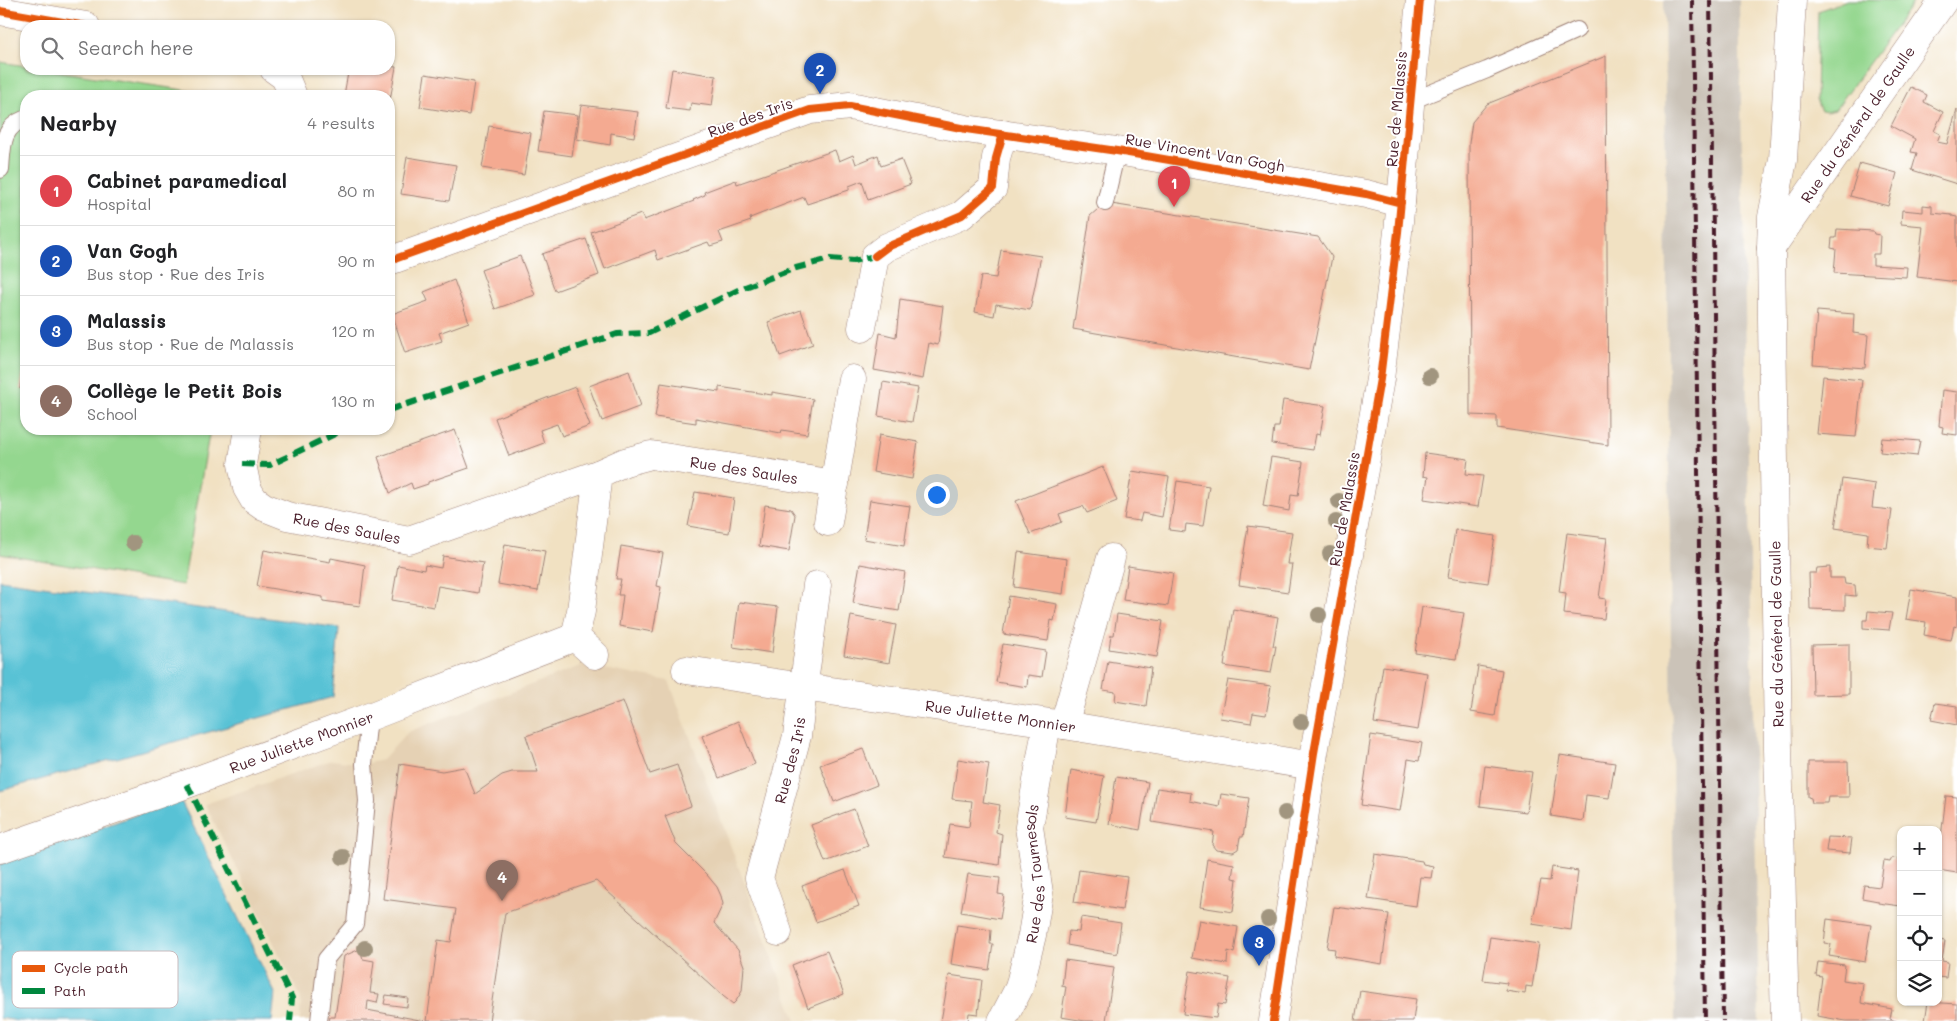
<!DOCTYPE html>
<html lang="en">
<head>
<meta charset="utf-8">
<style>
	:root { --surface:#fff; --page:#f6f6f6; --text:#202124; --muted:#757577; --line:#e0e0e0; --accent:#0b8043 }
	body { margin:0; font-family:Mali,sans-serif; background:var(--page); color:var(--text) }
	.controls { position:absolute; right:15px; bottom:15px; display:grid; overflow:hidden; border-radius:10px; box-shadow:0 1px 4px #0004 }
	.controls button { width:45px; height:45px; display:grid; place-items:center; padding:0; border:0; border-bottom:1px solid var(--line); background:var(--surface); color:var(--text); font:25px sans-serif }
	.you { position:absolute; left:936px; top:494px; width:18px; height:18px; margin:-12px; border:4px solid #fff; border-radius:50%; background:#1a73e8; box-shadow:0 0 0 8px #1a73e833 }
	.badge { display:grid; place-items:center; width:32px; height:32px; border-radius:50%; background:var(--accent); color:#fff; font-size:16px; font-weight:700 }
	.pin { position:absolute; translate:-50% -41px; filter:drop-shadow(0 1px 2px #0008) }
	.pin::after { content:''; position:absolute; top:26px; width:18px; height:15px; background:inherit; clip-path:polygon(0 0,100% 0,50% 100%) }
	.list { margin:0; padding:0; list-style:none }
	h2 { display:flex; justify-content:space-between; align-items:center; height:65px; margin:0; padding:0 20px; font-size:21px }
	h2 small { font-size:16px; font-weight:400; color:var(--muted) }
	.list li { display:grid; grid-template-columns:32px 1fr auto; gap:15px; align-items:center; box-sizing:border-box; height:70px; padding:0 20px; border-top:1px solid var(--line) }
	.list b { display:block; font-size:19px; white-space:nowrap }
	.list p { margin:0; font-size:16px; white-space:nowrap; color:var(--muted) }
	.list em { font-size:16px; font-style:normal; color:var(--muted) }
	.icon { flex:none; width:28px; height:28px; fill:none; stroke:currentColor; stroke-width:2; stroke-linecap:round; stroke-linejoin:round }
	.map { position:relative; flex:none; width:1957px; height:1021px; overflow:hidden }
	.search { position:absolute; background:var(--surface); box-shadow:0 1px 4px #0004; left:20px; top:20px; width:375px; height:55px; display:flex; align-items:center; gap:12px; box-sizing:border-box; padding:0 18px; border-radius:20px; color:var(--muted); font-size:19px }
	.panel { position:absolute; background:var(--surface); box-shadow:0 1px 4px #0004; left:20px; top:90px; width:375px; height:345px; border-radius:20px }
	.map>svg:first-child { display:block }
	.built { fill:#e5d1b4 }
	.industrial { fill:#cbc3b8 }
	.green { fill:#94d78f; stroke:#6f7b5d }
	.water { fill:#59c2d5; stroke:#527080 }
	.building { fill:#f4aa91 }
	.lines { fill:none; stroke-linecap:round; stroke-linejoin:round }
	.lane-casing { stroke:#9e8076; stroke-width:18 }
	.street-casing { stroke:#9e8076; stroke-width:29 }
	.lane { stroke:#fff; stroke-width:16 }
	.street { stroke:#fff; stroke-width:28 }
	.rail { stroke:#4a1f2b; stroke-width:4; stroke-dasharray:8 4; stroke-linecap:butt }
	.quiet { stroke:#00873e; stroke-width:6; stroke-dasharray:12 6; stroke-linecap:butt }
	.cycleway-casing { stroke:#fff; stroke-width:11 }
	.cycleway { stroke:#e8590c; stroke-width:8 }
	.tree { fill:#a1957f }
	.labels { text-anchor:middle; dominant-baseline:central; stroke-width:4; stroke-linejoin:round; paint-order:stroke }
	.street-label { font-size:15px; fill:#4a1f2b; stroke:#fff }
	.key { fill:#fff; stroke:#c9bcbf; stroke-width:1 }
	.key-label { font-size:14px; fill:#4a1f2b }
</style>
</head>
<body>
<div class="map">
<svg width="1957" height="1021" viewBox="0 0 1957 1021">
	<rect width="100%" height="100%" fill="#fff"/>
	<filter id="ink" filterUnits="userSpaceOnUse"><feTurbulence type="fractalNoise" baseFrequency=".02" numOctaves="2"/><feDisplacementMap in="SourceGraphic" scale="10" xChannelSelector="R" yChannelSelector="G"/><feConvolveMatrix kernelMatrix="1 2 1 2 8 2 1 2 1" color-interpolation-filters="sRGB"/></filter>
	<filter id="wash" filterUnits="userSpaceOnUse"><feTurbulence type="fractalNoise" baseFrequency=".0096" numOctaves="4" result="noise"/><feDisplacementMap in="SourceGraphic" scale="20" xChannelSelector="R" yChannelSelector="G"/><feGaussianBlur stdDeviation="1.12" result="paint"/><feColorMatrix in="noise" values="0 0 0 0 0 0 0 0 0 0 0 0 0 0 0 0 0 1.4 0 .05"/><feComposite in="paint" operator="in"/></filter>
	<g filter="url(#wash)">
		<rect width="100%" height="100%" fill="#f1e1c2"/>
		<path class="built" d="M583 665 669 681 796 1021H300L301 998 205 804 332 760 364 764 382 760 408 732Z"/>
		<path class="industrial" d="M1664 0H1739L1759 1021H1675Z"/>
		<path class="green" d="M1847 0H1915L1835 110 1827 112 1821 111 1816 100 1818 11Z
			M0 62 26 66V69H42L224 96H26V429H210L183 585 0 554Z"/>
		<path class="water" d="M0 580 339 628 333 697 0 791Z
			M180 799 275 993 272 1021H18L0 1018V864Z"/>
		<g id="blocks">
			<path class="building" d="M1606 56 1608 445 1497 428V416L1470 415 1469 143 1472 122 1487 104Z
				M389 66 396 67 390 100 389 96 344 95 348 73 351 69H389Z
				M672 69 716 76 712 106 691 103 690 111 666 108Z
				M425 74 474 82 469 115 420 107Z
				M1911 87 1927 95 1924 102 1943 112 1934 131 1940 134 1937 142 1947 144 1957 109V184L1912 170 1917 153 1911 152 1915 139 1891 126Z
				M581 105 638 112 634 137 611 133 610 145 576 139Z
				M544 111 578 115 572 156 538 151Z
				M489 126 531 133 524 175 482 168Z
				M835 150 839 161 853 155 856 164 878 155 881 166 901 159 911 184 868 200 862 181 849 186V190L807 204 804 197 750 218 751 221 719 232 723 242 710 246 708 242 658 260 655 250 605 269 591 232 641 214 644 220 694 201 693 200 705 195 704 192 736 180 737 184Z
				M407 157 456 165 449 201 401 194Z
				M1860 163 1897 173 1888 206 1850 196Z
				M1105 203 1318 237 1332 257 1309 370 1073 329 1090 216Z
				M1923 205 1932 206V213L1952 215V216L1957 217V282L1917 277 1923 226 1901 224 1902 210 1923 212Z
				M1837 229 1873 231 1874 234 1880 235 1879 254H1873V265L1907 267 1906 277 1834 273 1836 249 1831 248 1832 238H1836Z
				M586 239 599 275 555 291 542 254Z
				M1001 250 1041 256 1030 310 996 304 994 316 975 312 981 276 996 278Z
				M520 256 535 295 495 309 481 270Z
				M454 280 469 322 439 333 442 341 405 353 392 314 428 301 424 292Z
				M900 299 943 306 938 345 929 343 923 379 874 370 880 333 896 337Z
				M801 310 813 344 780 356 768 322Z
				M1817 311 1854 314 1853 333 1868 335 1865 368 1813 364Z
				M25 364H26V390L20 389Z
				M629 371 641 406 602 421 589 386Z
				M1823 376 1862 380 1856 437 1817 434Z
				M883 382 918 388 912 422 878 416Z
				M661 383 719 392V387L772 395V392L813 399 807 434 782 430 781 433 696 418V423L655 417Z
				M575 387 590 426 562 436 557 424 540 430 544 443 509 456 495 418Z
				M1942 390 1957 392V435L1942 433 1943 427 1939 426Z
				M1283 400 1325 406 1320 435 1316 434 1313 450 1272 444 1274 427H1279Z
				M455 430 469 468 428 482V484L413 489 411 483 390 493 378 457Z
				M879 435 918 442 912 479 873 472Z
				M1882 438 1920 441 1917 456 1880 452Z
				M1425 453 1468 459 1466 474 1483 476 1478 507 1424 499 1428 477 1423 476Z
				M1271 457 1303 462 1298 496 1291 495 1289 511 1263 506Z
				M1103 467 1117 501 1087 513 1083 506 1059 514 1062 522 1030 534 1016 501Z
				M1132 471 1169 477 1162 517 1142 513 1140 521 1124 519Z
				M1842 479 1875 484 1872 508 1892 510 1887 548 1867 546 1868 533 1835 528Z
				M1177 481 1209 486 1203 526 1186 524 1185 532 1169 530Z
				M695 492 734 498 729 533 688 526Z
				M870 500 910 506 904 546 864 539Z
				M765 505 791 509 795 515 789 551 759 546Z
				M1248 526 1292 532 1287 564H1292L1288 592 1239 585Z
				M1455 530 1495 536 1488 583 1448 577Z
				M1567 533 1607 538 1599 598 1606 599 1604 619 1564 614 1566 593 1559 592Z
				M505 544 545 551 538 591 498 584Z
				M621 546 663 553 657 586 661 587 653 632 619 626 623 595H618L621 579H616Z
				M264 550 330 562 331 558 365 565 360 606 323 601V597L257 586Z
				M1018 552 1067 559 1063 594 1014 587Z
				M443 556 483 563 478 593 438 586 434 607 392 600 398 565 424 570 425 565 441 568Z
				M860 564 905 572 899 611 853 603Z
				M1128 566 1173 573 1168 606 1123 600Z
				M1830 567V578H1844L1845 584 1855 585 1856 596 1845 595V610L1810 609 1809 573H1816L1817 568Z
				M1911 589 1957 597V627L1954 626 1951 640 1924 635 1926 622 1906 619Z
				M1009 596 1057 604 1054 621 1051 620 1048 641 1003 634Z
				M739 602 778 607 772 653 733 647Z
				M1422 607 1464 613 1456 659 1415 653Z
				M1233 609 1278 617 1273 646H1276L1271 673 1224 666Z
				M1868 611 1892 613 1889 630 1863 628V620H1867Z
				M1117 614 1163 621 1157 657 1109 649 1111 635H1114Z
				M851 616 896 625 889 663 844 655Z
				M1003 644 1046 651 1042 677 1028 675 1027 687 996 682Z
				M1849 644V694L1813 695 1812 645Z
				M1108 661 1151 668 1146 706 1115 701 1116 692 1103 690Z
				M1383 666 1427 673 1418 730 1374 723Z
				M1478 666 1502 670 1495 716 1471 712Z
				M1228 680 1271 686 1266 715 1253 713 1251 723 1220 718Z
				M623 701 650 774 677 765 691 806 665 816 676 844 707 875 717 887 721 896 723 904 714 923 738 950 744 966 742 991 736 1001 733 1004 723 996 596 881 505 913 489 1021H427L438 940 451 942 456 909 383 899 400 764 442 771 464 767 475 794 502 775 512 772H538L526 736Z
				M1935 703 1957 706V725L1931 720Z
				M738 721 755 764 719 778 702 736Z
				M1371 735 1422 743 1419 761 1408 759 1400 811 1361 805Z
				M863 749 877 785 834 802 820 765Z
				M1560 755 1615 763 1609 798 1586 795 1583 821 1551 816Z
				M958 759 989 764 983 802 1000 805 996 832 1002 834 999 865 945 857 950 824 969 827 972 801 952 799Z
				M1808 762H1848L1849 797H1828L1827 803H1812L1811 798 1808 797Z
				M1485 766 1532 772 1526 812 1480 806Z
				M1071 770 1104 776 1096 822 1065 817Z
				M1116 777 1148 782 1140 830 1109 824Z
				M1157 788 1191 793 1190 801 1219 807 1221 794 1249 798 1243 837H1240L1238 849 1233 852 1216 850 1212 845 1214 832 1152 822Z
				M1946 796 1957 797V873L1938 870V837H1941Z
				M854 809 868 846 825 862 811 825Z
				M1828 837 1852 838 1850 853 1826 851Z
				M1375 854 1422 861 1423 864 1433 866 1431 878 1420 877 1416 906 1368 899Z
				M1892 858 1901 859V906L1878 903V901L1862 898 1864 885 1880 887 1884 861 1890 862Z
				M1207 859 1234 864 1232 878 1237 879 1233 912 1200 907Z
				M1552 867 1578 871 1571 930 1532 924 1541 880 1550 881Z
				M845 870 859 906 816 922 802 886Z
				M1079 870 1127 877 1122 910 1074 902Z
				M968 874 1000 878 998 894 1004 895 1000 919 961 912Z
				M1334 907 1389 914 1382 964 1334 956 1335 949 1327 948Z
				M1081 917 1121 923 1117 954 1067 945 1069 931 1079 932Z
				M1827 919 1871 925 1865 962 1829 956 1831 944 1824 943Z
				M1199 920 1238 927 1234 953 1228 951 1227 964 1192 958Z
				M957 925 991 930 990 944H993L989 970 951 964Z
				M1490 937 1539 944 1532 987 1526 986 1525 994 1506 991 1507 983 1483 980Z
				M1938 940 1945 941 1942 961 1948 962 1946 978 1938 977Z
				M360 949 363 959 374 961 370 993 379 994 377 1003 368 1001 367 1010 425 1021H329L330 1017H335L344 956Z
				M827 951 844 994 808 1008 792 965Z
				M1065 960 1114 967 1106 1021H1085L1061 1017 1066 987 1062 986Z
				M1818 962 1845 965 1843 980 1863 983 1861 1003 1892 1009 1890 1019 1896 1021H1846L1817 1016 1822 977 1816 976Z
				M1190 971 1230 978 1225 1005 1218 1004 1216 1018 1183 1014Z
				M949 975 982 980 978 1014 969 1013 968 1021H941Z
				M1360 991 1416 999 1413 1021H1355Z
				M386 995 408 998 407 1007 384 1004Z
				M1928 1002 1957 1004V1021H1925Z"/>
		</g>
	</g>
	<g filter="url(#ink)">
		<use href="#blocks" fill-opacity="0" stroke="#9e8076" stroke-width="1"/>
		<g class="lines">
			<g class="lane-casing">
				<path id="lane" d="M1411 101 1487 70 1577 30
					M0 170 1 169C3 145 1 128 26 118
					M1105 203 1117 151
					M319 1021 326 959 355 924 367 801 364 764 369 717"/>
			</g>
			<g class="street-casing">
				<g id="street">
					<path d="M0 11 86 26"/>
					<path d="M274 69 285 77 293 96"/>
					<path id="s1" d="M1771 248 1944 0"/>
					<path d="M389 261 810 110 850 106 966 129 1117 151 1366 194 1401 203"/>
					<path d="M862 328 875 256 887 247 962 215 993 188 996 158 1003 134"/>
					<path id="s2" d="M248 429 242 464 247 488 254 500 264 507 287 516 409 540 598 474 625 462 651 455 835 484"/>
					<path d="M828 522 852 379"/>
					<path d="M575 637 581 611 598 474"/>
					<path id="s3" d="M686 670 1064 725 1313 766"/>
					<path d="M1064 725 1111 558"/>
					<path id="s4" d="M0 849 187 784 369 717 575 637 595 655"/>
					<path id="s5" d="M778 932 759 878 797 736 817 585"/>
					<path id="s6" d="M1002 1021 1019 988 1032 935 1039 893 1029 827 1047 723"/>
					<path d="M1273 1021 1314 753 1380 379 1398 232 1420 0"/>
					<path d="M1785 1021 1778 749 1771 248 1772 217 1783 160 1792 0"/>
				</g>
			</g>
			<use href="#lane" class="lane"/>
			<use href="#street" class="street"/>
			<path class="rail" d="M1692 0 1705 1021
				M1710 0 1723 1021"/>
			<path class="quiet" d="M389 410 617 334 649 333 740 289 796 268 830 259 853 261 875 256
				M242 464 270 465 345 429
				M187 784 292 998 290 1021"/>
			<g class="cycleway-casing">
				<path id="cycleway" d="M0 11 86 26
					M875 256 887 247 962 215 993 188 996 158 1003 134
					M389 261 810 110 850 106 966 129 1117 151 1366 194 1401 203
					M1273 1021 1314 753 1380 379 1398 232 1420 0"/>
			</g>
			<use href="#cycleway" class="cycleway"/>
		</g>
		<g class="tree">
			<circle cx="1430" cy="376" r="8"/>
			<circle cx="1339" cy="501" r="8"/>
			<circle cx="1336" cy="522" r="8"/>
			<circle cx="133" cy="543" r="8"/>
			<circle cx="1330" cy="554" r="8"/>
			<circle cx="1319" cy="615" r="8"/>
			<circle cx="1301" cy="722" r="8"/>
			<circle cx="1285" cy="813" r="8"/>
			<circle cx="343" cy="857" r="8"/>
			<circle cx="1268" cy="919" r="8"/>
			<circle cx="365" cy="948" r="8"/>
		</g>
	</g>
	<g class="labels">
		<g class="street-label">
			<text transform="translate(1396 109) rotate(-85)">Rue de Malassis</text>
			<text transform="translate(750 117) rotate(-20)">Rue des Iris</text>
			<text stroke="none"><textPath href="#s1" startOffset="151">Rue du Général de Gaulle</textPath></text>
			<text transform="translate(1205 152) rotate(10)">Rue Vincent Van Gogh</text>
			<text stroke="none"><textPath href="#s2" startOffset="586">Rue des Saules</textPath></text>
			<text transform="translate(1344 509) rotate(-80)">Rue de Malassis</text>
			<text stroke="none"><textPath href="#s2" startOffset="172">Rue des Saules</textPath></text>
			<text transform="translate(1776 634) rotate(-91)">Rue du Général de Gaulle</text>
			<text stroke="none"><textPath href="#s3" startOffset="318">Rue Juliette Monnier</textPath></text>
			<text stroke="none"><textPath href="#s4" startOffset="320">Rue Juliette Monnier</textPath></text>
			<text stroke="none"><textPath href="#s5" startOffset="179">Rue des Iris</textPath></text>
			<text stroke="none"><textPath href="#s6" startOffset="154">Rue des Tournesols</textPath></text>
		</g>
	</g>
	<rect x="12" y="951" width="166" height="57" rx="8" class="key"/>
	<rect x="22" y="965" width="23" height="7" fill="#e8590c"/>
	<rect x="22" y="988" width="23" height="6" fill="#00873e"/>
	<g class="key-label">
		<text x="54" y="973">Cycle path</text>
		<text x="54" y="996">Path</text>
	</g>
</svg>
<div class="controls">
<button>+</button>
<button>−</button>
<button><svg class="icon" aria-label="locate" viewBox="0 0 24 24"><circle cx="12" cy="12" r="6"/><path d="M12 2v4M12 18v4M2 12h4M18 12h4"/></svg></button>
<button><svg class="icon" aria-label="layers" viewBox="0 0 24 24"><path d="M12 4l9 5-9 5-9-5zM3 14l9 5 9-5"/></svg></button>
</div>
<div class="you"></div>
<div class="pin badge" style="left:1174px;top:207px;background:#e0444e">1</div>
<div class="pin badge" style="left:820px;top:94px;background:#1a4fb4">2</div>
<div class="pin badge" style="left:1259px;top:966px;background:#1a4fb4">3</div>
<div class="pin badge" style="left:502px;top:901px;background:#8d6e63">4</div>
<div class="search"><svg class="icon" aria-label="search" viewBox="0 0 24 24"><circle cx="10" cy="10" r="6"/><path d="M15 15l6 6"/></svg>Search here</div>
<section class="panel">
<h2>Nearby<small>4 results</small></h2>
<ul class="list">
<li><span class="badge" style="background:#e0444e">1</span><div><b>Cabinet paramedical</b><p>Hospital</p></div><em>80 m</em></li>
<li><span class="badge" style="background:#1a4fb4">2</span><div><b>Van Gogh</b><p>Bus stop · Rue des Iris</p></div><em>90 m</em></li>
<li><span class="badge" style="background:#1a4fb4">3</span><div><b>Malassis</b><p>Bus stop · Rue de Malassis</p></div><em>120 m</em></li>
<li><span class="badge" style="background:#8d6e63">4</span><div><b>Collège le Petit Bois</b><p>School</p></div><em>130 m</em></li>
</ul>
</section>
</div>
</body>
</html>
